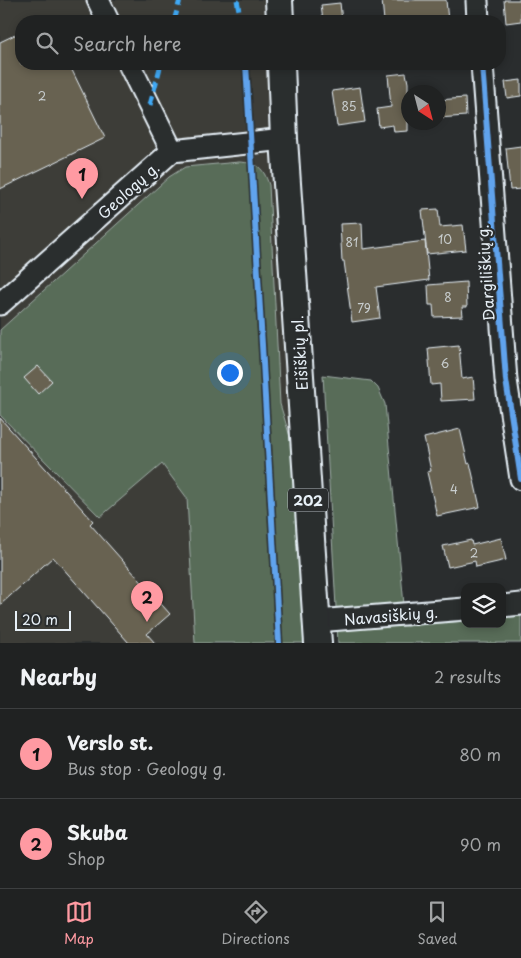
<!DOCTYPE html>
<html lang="en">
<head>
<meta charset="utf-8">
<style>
	:root { --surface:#202222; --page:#2d2f2f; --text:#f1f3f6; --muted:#a2a4a5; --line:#3d3f40; --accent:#ff9aa2 }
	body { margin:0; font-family:"Playpen Sans",sans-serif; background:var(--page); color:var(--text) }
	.controls { position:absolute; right:15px; bottom:15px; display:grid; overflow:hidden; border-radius:10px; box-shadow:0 2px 8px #0003 }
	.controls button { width:45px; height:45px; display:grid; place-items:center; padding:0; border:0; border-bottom:1px solid var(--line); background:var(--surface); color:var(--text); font:25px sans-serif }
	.compass { position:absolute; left:401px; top:85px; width:45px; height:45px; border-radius:50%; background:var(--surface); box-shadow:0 2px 8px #0003; rotate:144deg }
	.scale { position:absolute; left:15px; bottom:12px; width:56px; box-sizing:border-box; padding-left:5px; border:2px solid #e8f1f8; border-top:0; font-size:14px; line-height:18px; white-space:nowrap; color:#e8f1f8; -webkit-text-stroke:4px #2a2d2e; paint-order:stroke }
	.you { position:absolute; left:229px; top:372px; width:18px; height:18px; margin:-12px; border:4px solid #fff; border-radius:50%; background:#1a73e8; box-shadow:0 0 0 8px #1a73e833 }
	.badge { display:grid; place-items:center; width:32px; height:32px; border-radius:50%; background:var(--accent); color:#111; font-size:16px; font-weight:700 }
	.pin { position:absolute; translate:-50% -41px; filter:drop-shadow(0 1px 2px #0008) }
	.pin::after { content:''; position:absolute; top:26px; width:18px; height:15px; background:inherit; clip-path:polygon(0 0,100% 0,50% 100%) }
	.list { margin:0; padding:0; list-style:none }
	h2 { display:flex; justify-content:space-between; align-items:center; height:65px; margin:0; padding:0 20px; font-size:21px }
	h2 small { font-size:16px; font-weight:400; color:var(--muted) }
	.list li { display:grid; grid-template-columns:32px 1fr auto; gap:15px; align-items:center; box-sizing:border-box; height:90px; padding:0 20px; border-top:1px solid var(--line) }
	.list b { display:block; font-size:19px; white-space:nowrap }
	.list p { margin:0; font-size:16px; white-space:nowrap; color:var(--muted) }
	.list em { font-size:16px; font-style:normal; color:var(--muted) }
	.icon { flex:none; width:28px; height:28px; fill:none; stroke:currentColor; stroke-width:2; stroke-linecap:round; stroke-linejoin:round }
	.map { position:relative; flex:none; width:521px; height:643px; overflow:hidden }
	.search { position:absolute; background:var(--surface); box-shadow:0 2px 8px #0003; left:15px; right:15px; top:15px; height:55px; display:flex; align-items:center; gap:12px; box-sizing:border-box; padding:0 18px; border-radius:20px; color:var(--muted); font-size:19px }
	.sheet { height:245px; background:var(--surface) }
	nav { display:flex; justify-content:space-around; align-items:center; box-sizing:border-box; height:70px; border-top:1px solid var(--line); background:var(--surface); font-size:14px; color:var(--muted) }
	nav a { display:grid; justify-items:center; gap:2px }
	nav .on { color:var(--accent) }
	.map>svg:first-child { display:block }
	.built { fill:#3d3d38 }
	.green { fill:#586c58; stroke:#a0aea8 }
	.building { fill:#686251; stroke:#e8f1f8 }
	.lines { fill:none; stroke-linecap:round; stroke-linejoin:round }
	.minor-casing { stroke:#e8f1f8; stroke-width:25 }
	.major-casing { stroke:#e8f1f8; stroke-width:30 }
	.minor { stroke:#2a2d2e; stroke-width:21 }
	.major { stroke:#2a2d2e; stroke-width:26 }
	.quiet { stroke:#3fa9f5; stroke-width:5; stroke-dasharray:10 5; stroke-linecap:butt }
	.cycleway-casing { stroke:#2a2d2e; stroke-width:9 }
	.cycleway { stroke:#60a3ed; stroke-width:6 }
	.labels { text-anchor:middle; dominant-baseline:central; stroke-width:4.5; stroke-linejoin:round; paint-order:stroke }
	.number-label { font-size:12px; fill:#c8cdce }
	.shield { fill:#2a2d2e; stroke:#afb6bb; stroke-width:1 }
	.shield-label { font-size:14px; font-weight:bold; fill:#e8f1f8 }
	.street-label { font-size:15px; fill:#e8f1f8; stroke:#2a2d2e }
</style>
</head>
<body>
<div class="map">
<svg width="521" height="643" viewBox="0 0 521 643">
	<rect width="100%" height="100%" fill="#2a2d2e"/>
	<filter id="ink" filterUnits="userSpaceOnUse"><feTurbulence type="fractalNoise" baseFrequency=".02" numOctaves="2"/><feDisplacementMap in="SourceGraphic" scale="10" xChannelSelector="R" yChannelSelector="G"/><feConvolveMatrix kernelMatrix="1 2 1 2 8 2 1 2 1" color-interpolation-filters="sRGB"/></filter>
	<g filter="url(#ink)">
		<path class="built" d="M0 0H265L266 21H21V64H269L305 643H0Z"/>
		<path class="green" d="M239 162C258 163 263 167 269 185L280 404 291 440 305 643H195L187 498 162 464 100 517 0 415V330L169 177 185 167Z
			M323 375 371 381 378 388 385 404 406 626 465 621V624H502V617L521 615V643H338Z"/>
		<path class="building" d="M382 0H446L448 21H384Z
			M504 0H521V21L506 23Z
			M340 3 342 21H323L321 5Z
			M21 32V64H69L105 138 0 189V42Z
			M406 73 408 83V131L394 132 393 125 379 127 377 109 391 107 388 75Z
			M521 80V96L507 98 505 82Z
			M360 87 365 122 337 126 332 91Z
			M465 98 466 116 438 118V100Z
			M521 146V189L510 190 506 148Z
			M438 209 440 227 463 225 466 250 427 254 422 210Z
			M362 223 363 249 425 241 429 280 376 287 380 318 352 322 344 261H342L340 224Z
			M466 282 467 307H462L463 316 434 317 433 305H429L428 285Z
			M459 345 462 379 473 377 475 399 441 401 440 384 431 385 428 348Z
			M38 366 52 381 38 394 24 378Z
			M0 418 93 521 90 524 170 614 147 634 155 643H129L53 557 0 605Z
			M460 429 468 464 470 463 480 507 437 516 427 472 431 471 424 438Z
			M501 538 506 560 476 567 475 561 448 567 443 546 471 540 472 545Z"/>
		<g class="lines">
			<g class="minor-casing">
				<path id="minor" d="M98 0 108 21
					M477 1 478 21
					M129 64 172 151
					M482 64 506 380 521 479
					M0 304 172 151 284 139
					M502 606 521 604
					M317 621 465 609"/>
			</g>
			<g class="major-casing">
				<path id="major" d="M279 0 280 21
					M281 64 284 139 318 643"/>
			</g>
			<use href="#minor" class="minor"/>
			<use href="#major" class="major"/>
			<path class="quiet" d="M237 0 241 21
				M174 21 180 0
				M150 105 161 64"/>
			<g class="cycleway-casing">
				<path id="cycleway" d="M246 64 279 643
					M482 64 506 380 521 479"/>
			</g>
			<use href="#cycleway" class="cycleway"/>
		</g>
	</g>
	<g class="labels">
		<g class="number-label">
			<text x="42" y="96">2</text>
			<text x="349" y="106">85</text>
			<text x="445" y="239">10</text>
			<text x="352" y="242">81</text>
			<text x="448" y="297">8</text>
			<text x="364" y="308">79</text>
			<text x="445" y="363">6</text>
			<text x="454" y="489">4</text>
			<text x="474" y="553">2</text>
		</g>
		<rect class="shield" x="288" y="488.5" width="40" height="23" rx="4"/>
		<g class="shield-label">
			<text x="308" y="500">202</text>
		</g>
		<g class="street-label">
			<text transform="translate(128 190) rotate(-42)">Geologų g.</text>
			<text transform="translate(485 273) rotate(-94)">Dargiliškių g.</text>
			<text transform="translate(299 353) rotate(-94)">Eišiškių pl.</text>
			<text transform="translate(391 615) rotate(-5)">Navasiškių g.</text>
		</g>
	</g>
</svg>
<div class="controls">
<button><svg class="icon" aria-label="layers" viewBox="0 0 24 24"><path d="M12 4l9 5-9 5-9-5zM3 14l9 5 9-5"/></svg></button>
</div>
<svg class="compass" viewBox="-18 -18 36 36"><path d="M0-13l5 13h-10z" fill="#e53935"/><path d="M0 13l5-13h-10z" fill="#a2a4a5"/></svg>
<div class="scale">20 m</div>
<div class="you"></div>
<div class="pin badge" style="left:82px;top:199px">1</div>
<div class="pin badge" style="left:147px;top:622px">2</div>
<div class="search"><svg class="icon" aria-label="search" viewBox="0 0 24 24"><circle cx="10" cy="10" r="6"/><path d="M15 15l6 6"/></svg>Search here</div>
</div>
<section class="sheet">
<h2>Nearby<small>2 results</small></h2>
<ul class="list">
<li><span class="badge">1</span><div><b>Verslo st.</b><p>Bus stop · Geologų g.</p></div><em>80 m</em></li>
<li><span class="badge">2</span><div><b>Skuba</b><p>Shop</p></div><em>90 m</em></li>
</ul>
</section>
<nav>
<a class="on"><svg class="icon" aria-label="map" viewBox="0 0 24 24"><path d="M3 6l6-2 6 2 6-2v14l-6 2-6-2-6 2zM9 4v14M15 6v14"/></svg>Map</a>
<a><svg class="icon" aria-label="directions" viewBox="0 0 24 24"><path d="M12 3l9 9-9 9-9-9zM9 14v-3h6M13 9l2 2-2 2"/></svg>Directions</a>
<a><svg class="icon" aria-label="saved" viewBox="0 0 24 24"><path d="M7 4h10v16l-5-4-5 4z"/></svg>Saved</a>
</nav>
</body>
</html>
